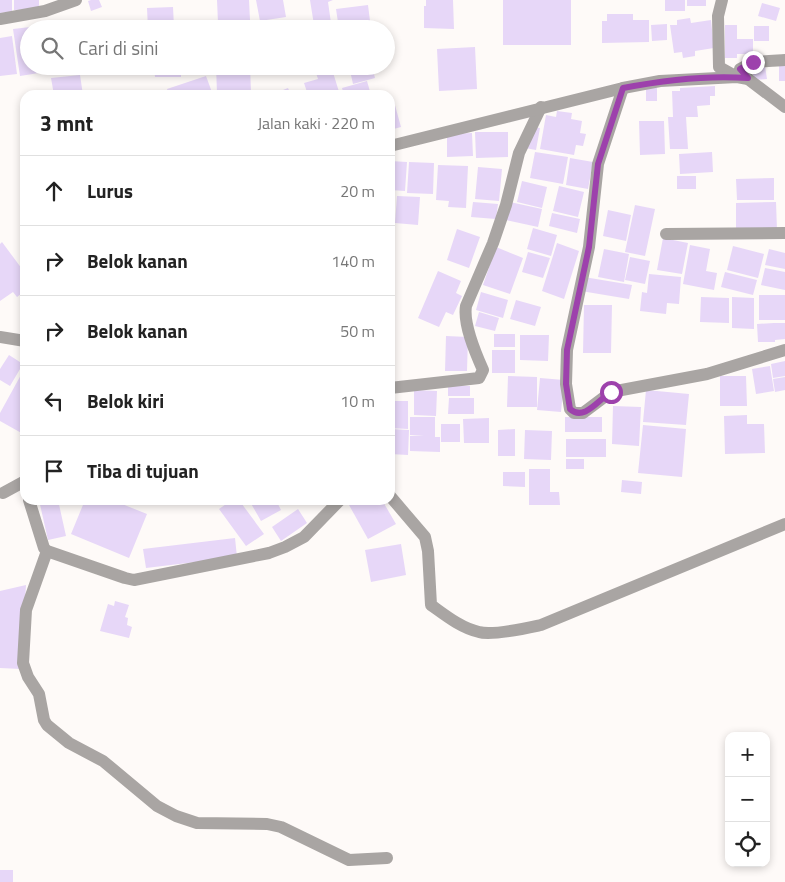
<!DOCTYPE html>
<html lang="id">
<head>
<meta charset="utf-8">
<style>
	:root { --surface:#fff; --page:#f2f2f2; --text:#222; --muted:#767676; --line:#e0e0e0 }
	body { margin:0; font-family:"Titillium Web",sans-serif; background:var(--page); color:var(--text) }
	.controls { position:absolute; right:15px; bottom:15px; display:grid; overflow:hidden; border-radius:10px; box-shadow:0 2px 8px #0003 }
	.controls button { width:45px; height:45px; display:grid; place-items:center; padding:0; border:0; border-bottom:1px solid var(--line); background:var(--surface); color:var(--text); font:25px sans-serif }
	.stop { position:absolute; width:15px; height:15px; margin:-11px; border:4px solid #9d41ac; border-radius:50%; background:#fff }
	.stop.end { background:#9d41ac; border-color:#fff; box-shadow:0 1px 5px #0008 }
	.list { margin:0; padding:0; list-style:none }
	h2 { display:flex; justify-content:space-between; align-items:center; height:65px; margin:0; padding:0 20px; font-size:21px }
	h2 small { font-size:16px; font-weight:400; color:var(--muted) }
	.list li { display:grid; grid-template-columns:32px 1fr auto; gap:15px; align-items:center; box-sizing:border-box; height:70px; padding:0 20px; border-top:1px solid var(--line) }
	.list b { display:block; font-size:19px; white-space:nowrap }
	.list em { font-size:16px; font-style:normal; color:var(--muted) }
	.icon { flex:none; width:28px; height:28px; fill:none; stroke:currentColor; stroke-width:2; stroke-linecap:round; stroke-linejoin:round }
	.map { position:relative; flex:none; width:785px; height:882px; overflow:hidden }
	.search { position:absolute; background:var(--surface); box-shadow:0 2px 8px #0003; left:20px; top:20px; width:375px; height:55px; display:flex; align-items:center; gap:12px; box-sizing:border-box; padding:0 18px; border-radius:28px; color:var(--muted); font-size:19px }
	.panel { position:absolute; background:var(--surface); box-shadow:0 2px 8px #0003; left:20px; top:90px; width:375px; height:415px; border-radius:15px }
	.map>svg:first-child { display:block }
	.building { fill:#e7d7f8 }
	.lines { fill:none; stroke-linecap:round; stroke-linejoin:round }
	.minor { stroke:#a9a5a3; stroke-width:12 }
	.tertiary { stroke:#a9a5a3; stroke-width:12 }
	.route { stroke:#9d41ac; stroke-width:6 }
</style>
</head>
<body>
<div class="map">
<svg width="785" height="882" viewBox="0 0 785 882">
	<rect width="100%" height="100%" fill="#fefaf8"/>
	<path class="building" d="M0 0H12V12L0 13Z
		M14 0H39V9L14 10Z
		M91 0H99L102 7 91 11 88 1Z
		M217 0H249L250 20 218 23Z
		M256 0H283L286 17 260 21Z
		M310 0H333L328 2 331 23 314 25Z
		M426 0H453L454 29 424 28V6H426Z
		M503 0H571V45H503Z
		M665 0H685V11H665Z
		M687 0H706V6H687Z
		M762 3 780 8 776 21 758 16Z
		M368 5 371 29H339L336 9Z
		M173 7 174 27 148 29 147 8Z
		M607 14H633V20H649V42L602 43V21H607Z
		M690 18 691 23 711 20 714 48 695 51V56L683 58 682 52 674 53 670 25H677V20Z
		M71 20V29H48V21Z
		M667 24V40L652 41 651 25Z
		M725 25H737V39H753V54H737V58H725Z
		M39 26V29H29V66H44L45 72 20 76 13 29Z
		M754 26H769V41H754Z
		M12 36 17 74 0 76V38Z
		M475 47 477 89 439 91 437 49Z
		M779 62H785V81H779Z
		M154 66H181V77H155Z
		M183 66H211V74L184 75Z
		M216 66H250L251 92 217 93Z
		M326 66H331L340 95H308L304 83 318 79 315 70Z
		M349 66H372L375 78 353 84Z
		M765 66 767 79 754 80 752 68Z
		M80 75 83 95H54L51 78Z
		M206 76 213 95H169L167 89Z
		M367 81 371 95H344L342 88Z
		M715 86V96H710V105L697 106 698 117H686L688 149H670L668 117H673L672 91H680V88Z
		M288 88 291 95H279L278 92Z
		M646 88H657V101H646Z
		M393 98 401 127 390 130V99Z
		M557 111 572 113 571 119 582 121 580 133 586 134 583 146 576 145 574 155 540 149 546 115 556 117Z
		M639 121H664L665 154 640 155Z
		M528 126 540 128 536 150 525 148Z
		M475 132H508V157L476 158Z
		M472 133 473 156 447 157V134Z
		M535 152 568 157 563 184 530 178Z
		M712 152 713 172 680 174 679 154Z
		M570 158 593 162 588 189 566 185Z
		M390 161 407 162 405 191 390 190Z
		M409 162 434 163 433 194 407 193Z
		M438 165 468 166 466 208 448 207 449 201 436 200Z
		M478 167 502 169 499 201 475 199Z
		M677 176H696V189H677Z
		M774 178V200H737L736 179Z
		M522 181 547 187 542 208 517 202Z
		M559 186 584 192 578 217 553 211Z
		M397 196 420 197 418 225 395 223Z
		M473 202 498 204 496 219 471 217Z
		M510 202 542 209 538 227 506 220Z
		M776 202 777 230 736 231V203Z
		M635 205 655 209 645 256 625 252Z
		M608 210 631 215 626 241 603 236Z
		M552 213 580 219 577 233 549 226Z
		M533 228 557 235 551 256 527 249Z
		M457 229 480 237 469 268 447 260Z
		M663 238 688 243 682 274 657 270Z
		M2 242 25 273V291L17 297 13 292 0 301V244Z
		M557 243 579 251 564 299 542 291Z
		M690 245 710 249 706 271 717 273 714 290 683 284Z
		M733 246 764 254 758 278 727 270Z
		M496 247 523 258 510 294 483 285Z
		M604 249 629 254 624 282 598 277Z
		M769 249 785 253V269L765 265Z
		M528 252 550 258 543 278 522 272Z
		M630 257 650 261 645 284 625 280Z
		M765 268 785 272V290L761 285Z
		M438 271 461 281 456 293 462 296 453 315 446 312 439 327 418 318Z
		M725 272 757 280 753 295 721 287Z
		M649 274 681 277 679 304 667 303 666 314 640 311 642 292 647 293Z
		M584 277 632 285 629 299 581 291Z
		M481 292 508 300 503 318 476 310Z
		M759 295H785V320H759Z
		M701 297 729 298V323L700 322Z
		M732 297 754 298V329L732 328Z
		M516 300 541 307 535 326 510 319Z
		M584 305H612L611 353H583Z
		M479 312 499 318 495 331 475 326Z
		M774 323V331V323H785V339L775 340V342H758L757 324Z
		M494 334H515V347H494Z
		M520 335H549L548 361 520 360Z
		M446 336 468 337 467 371H445Z
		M492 350H515V373H492Z
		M9 355 23 364 10 386 0 380V369Z
		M785 361V376L773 378 771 364Z
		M770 366 774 391 756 394 752 369Z
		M22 373 25 375V435L0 421V413Z
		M508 376 537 377V407H507Z
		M720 376H746L747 406H720Z
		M785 377V390L775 392 773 379Z
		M540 378 564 380 561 412 537 410Z
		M448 385 470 386V396H448Z
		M414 390 437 391 436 416 414 415Z
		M646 390 689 394 686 425 643 422Z
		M449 398H474V414H448Z
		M390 401H408V429L390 428Z
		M613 406 641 407 639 446 612 444Z
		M747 415V424H764L765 453 725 454 724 416Z
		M410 417H435V437H440V452L410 451V436H424L410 435Z
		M565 417H602V432H565Z
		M489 418V443H464L463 419Z
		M441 424H460V442H441Z
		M643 425 686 429 682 477 638 473Z
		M390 429 409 430 408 455 390 454Z
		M515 429V456H498V430Z
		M525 430 552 431 551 460 524 459Z
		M566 439H606V457H566Z
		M566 459H584V469H566Z
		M529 469H550V492H559L560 505H529Z
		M503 472H525V487L503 486Z
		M622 480 642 482 641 494 621 492Z
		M39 500H58L66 536 48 540Z
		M85 500H112L147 514 129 558 71 534Z
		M232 500H239L264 534 246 546 219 509Z
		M249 500H276L281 510 261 521Z
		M357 500H382L396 524 368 539 349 505Z
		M298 509 307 523 281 541 272 527Z
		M235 538 237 557 146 568 143 549Z
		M401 544 406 575 371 582 365 550Z
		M26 585 21 669 0 668V591Z
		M115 601 129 605 125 617 128 618 127 625 132 627 129 638 100 631 108 604 114 606Z
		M0 870H13V882H0Z"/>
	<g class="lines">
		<path class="minor" d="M722 0 718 16 719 67 737 77
			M0 19 45 11 76 0
			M748 79 740 69C754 60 769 61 785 60
			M623 88 598 164 589 247 567 350 566 384 570 409 574 413H583L611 392 707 374 785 350
			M666 234 785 233
			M390 388 479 378 483 370C475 352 463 324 466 306L493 243 506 205 519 153 541 107
			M3 493 25 481
			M390 496 425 537 428 551 431 605C445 615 461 628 479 632 492 636 527 628 541 625L785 524
			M29 500 44 548 47 551 125 578 134 580 269 553 285 547 304 537 340 500
			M47 551 26 610 23 663 28 677 39 694 44 720 47 725 69 743 103 761 157 806 176 816 197 823 267 824 281 827 349 860 387 858"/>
		<path class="tertiary" d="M390 146 623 88 660 81 737 77 748 79 785 107
			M0 337 25 341"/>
	</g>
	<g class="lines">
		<path class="route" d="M611 392C599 399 584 422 570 409L566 384 567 350 589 247 598 164 623 88C664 80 706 75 748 78L740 69 753 62"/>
	</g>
</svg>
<div class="controls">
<button>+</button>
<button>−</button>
<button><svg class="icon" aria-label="locate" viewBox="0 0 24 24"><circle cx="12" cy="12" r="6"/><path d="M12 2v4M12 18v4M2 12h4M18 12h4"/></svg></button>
</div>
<div class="stop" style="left:611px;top:392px"></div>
<div class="stop end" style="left:753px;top:62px"></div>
<div class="search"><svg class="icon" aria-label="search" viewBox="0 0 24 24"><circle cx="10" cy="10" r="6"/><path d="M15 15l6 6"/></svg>Cari di sini</div>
<section class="panel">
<h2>3 mnt<small>Jalan kaki · 220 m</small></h2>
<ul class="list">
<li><svg class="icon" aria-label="ahead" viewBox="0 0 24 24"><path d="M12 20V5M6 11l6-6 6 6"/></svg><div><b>Lurus</b></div><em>20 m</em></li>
<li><svg class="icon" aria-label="right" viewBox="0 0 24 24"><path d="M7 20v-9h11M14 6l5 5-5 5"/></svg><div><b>Belok kanan</b></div><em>140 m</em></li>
<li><svg class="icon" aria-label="right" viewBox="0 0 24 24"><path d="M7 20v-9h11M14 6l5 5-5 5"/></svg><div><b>Belok kanan</b></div><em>50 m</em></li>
<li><svg class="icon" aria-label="left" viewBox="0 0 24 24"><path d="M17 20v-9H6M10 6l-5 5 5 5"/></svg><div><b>Belok kiri</b></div><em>10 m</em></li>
<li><svg class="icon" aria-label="arrive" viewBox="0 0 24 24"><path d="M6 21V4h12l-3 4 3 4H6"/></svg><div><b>Tiba di tujuan</b></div></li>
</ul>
</section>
</div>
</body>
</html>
